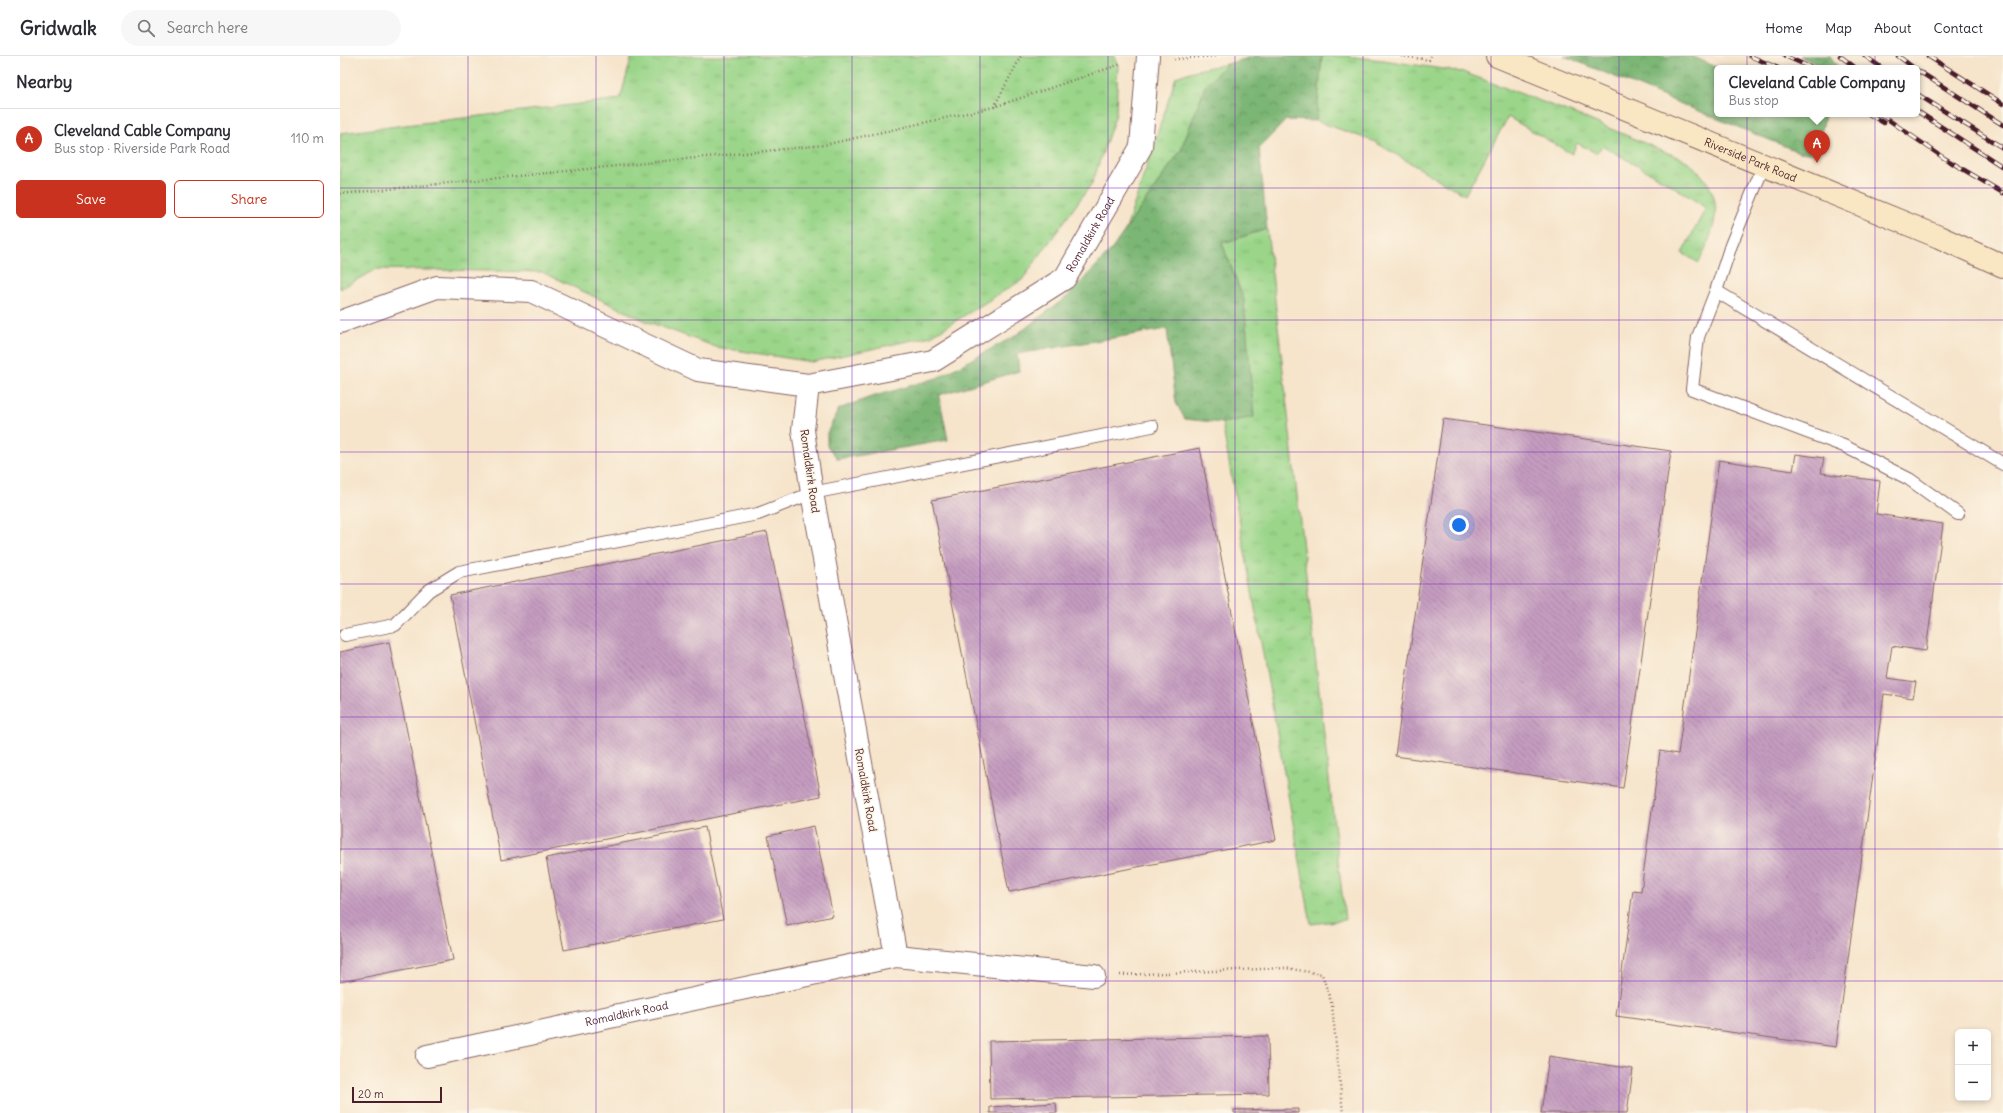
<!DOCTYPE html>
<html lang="en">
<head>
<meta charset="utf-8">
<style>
	:root { --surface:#fff; --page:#f7f7f7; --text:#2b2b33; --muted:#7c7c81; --line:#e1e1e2; --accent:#c8321e }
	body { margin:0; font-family:Delius,sans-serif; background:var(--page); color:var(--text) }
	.controls { position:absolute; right:12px; bottom:12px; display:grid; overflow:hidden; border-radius:6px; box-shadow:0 2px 6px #0003 }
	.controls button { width:36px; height:36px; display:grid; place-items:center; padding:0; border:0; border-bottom:1px solid var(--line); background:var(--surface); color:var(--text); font:20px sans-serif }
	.scale { position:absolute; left:12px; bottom:10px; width:90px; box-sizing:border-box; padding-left:4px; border:2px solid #4a1f2b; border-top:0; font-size:11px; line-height:14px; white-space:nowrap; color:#4a1f2b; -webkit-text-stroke:3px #fcf5e5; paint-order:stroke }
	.you { position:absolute; left:1119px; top:469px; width:14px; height:14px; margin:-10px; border:3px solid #fff; border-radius:50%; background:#1a73e8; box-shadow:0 0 0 6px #1a73e833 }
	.badge { display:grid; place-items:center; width:26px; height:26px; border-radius:50%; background:var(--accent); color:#fff; font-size:13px; font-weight:700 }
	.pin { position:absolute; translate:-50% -33px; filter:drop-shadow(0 1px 2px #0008) }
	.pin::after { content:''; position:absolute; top:21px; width:14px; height:12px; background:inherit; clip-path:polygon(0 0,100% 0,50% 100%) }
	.popup { position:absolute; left:1374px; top:9px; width:206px; height:52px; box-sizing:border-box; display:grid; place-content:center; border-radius:6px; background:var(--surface); filter:drop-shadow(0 1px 3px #0005); font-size:13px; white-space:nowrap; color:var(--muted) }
	.popup b { font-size:15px; color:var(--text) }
	.popup::after { content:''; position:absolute; left:50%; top:100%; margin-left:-8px; border:8px solid transparent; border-top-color:var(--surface) }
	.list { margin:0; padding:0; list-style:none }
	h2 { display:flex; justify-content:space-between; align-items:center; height:52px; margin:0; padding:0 16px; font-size:17px }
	h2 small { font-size:13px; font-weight:400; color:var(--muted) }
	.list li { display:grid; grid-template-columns:26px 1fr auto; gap:12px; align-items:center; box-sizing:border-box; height:60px; padding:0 16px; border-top:1px solid var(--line) }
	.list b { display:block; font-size:15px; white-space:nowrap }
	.list p { margin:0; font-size:13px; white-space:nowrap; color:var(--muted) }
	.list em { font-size:13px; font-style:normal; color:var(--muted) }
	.actions { display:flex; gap:8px; padding:12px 16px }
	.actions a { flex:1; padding:9px 0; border:1px solid var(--accent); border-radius:6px; text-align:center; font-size:14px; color:var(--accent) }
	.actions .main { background:var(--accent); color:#fff }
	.icon { flex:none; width:22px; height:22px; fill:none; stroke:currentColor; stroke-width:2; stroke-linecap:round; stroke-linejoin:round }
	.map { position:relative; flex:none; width:1663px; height:1057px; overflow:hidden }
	header { display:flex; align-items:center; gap:24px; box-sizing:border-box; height:56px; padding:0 20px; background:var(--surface); border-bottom:1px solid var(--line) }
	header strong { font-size:19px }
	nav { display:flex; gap:22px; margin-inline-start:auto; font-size:14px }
	.search { width:280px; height:36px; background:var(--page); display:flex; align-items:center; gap:10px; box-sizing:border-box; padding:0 14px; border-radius:22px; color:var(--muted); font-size:15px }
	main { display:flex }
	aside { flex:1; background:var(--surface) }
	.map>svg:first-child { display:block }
	.grass { fill:url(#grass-tufts); stroke:#727a5a }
	.forest { fill:url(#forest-crowns); stroke:#626a50 }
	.building { fill:url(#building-back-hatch) }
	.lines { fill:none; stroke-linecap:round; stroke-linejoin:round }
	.lane-casing { stroke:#866463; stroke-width:14 }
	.street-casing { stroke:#866463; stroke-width:24 }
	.secondary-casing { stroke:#866463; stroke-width:24 }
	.path { stroke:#866463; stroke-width:2.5; stroke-dasharray:1 3; stroke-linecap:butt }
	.lane { stroke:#fff; stroke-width:12 }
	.street { stroke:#fff; stroke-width:22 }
	.secondary { stroke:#f9e7c3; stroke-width:22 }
	.rail-casing { stroke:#4a1f2b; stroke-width:4.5 }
	.rail { stroke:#fcf5e5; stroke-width:3; stroke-dasharray:9; stroke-linecap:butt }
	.grid { fill:none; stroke:#7b2cbf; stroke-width:1; stroke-opacity:0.55 }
	.labels { text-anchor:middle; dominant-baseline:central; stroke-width:3; stroke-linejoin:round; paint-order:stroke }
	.street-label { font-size:11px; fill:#4a1f2b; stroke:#fcf5e5 }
</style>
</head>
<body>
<header>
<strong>Gridwalk</strong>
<div class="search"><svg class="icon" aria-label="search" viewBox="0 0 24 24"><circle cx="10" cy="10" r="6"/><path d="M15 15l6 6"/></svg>Search here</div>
<nav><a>Home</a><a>Map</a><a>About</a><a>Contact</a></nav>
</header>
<main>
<aside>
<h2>Nearby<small></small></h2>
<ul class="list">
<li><span class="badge">A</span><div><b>Cleveland Cable Company</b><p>Bus stop · Riverside Park Road</p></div><em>110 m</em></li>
</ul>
<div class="actions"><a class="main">Save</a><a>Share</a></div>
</aside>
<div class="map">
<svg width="1663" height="1057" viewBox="0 0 1663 1057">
	<defs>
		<pattern id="grass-tufts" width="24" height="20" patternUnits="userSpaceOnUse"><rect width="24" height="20" fill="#9ad589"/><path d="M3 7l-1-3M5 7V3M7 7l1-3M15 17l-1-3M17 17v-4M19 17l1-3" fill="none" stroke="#86b676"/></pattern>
		<pattern id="forest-crowns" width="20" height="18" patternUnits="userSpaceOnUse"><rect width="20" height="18" fill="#7bb675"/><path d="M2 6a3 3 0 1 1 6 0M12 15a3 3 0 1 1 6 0" fill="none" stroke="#679360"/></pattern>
		<pattern id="building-back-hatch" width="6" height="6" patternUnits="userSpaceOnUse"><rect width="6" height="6" fill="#c59cc0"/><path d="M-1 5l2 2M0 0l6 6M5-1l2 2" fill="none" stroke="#a27f9c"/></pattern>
	</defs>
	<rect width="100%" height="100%" fill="#fcf5e5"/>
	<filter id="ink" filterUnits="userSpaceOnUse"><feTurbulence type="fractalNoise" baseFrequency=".025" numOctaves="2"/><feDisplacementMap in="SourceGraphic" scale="8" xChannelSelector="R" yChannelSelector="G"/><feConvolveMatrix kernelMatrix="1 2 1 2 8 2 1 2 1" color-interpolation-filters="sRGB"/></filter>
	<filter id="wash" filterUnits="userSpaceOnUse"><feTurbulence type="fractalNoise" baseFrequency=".012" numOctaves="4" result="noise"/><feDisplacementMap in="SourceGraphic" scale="16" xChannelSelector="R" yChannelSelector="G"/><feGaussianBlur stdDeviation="0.9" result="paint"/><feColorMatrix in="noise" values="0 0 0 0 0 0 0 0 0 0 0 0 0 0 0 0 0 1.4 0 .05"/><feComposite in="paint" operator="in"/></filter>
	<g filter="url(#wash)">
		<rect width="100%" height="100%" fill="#f6e4cb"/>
		<path class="grass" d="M292 0H775L778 9 776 58 752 127 682 224 591 280 472 306 376 291 306 265 202 216 37 213 0 233V77L280 43Z
			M982 0H1006L1043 4 1123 16 1240 60 1347 105C1388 139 1378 165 1359 207L1342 197 1366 152 1333 130 1263 90 1256 97 1237 87 1232 98 1168 61 1125 139 1033 85 976 65Z
			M887 8 865 30 841 94 786 173 836 21 856 14Z
			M927 173 1005 864 971 868 882 367 913 361 882 187Z"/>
		<path class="forest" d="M915 0H982L976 65 946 64 919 92 927 173 882 187 904 244 914 361 882 367 845 363 836 347 827 273 677 298 679 315 599 339 608 384 498 403 487 390V377L499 353 528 342 597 322 675 280 728 240 772 193 841 94 865 30 887 8Z
			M1224 0H1352L1378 12H1377V58H1480L1485 60 1476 98 1459 96Z
			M1460 0H1490L1498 11 1485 12Z"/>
		<g id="blocks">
			<path class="building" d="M1103 363 1331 395 1283 732 1055 700Z
				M860 392 936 784 669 836 592 444Z
				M1456 398 1484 402 1481 417 1540 425 1536 458 1603 468 1586 595 1552 590 1547 622 1576 626 1573 642 1544 638 1496 991 1276 960 1293 834 1301 835 1320 695 1338 698 1379 404 1453 415Z
				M427 476 481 740 161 804 110 539Z
				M49 586 113 904 0 926V596Z
				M474 770 493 860 447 870 428 780Z
				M365 771 383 863 224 894 206 802Z
				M928 980 929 1038 650 1043 649 985Z
				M1209 1000 1293 1013 1287 1057H1201Z
				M716 1047 717 1057H650V1051Z
				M958 1053V1057H894V1054Z"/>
		</g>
	</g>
	<g filter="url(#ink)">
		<use href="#blocks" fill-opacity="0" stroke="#866463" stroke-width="1"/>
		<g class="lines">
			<g class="lane-casing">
				<path id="lane" d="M1424 109 1391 189 1376 235 1358 281 1352 333 1504 390 1569 423 1618 458
					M1376 235 1663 408
					M5 579 55 569 88 535 119 516 418 458 472 437 812 370"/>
			</g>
			<g class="street-casing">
				<g id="street">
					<path d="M0 266 97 231 191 235 358 314 468 329"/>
					<path id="s1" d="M556 900 472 437 463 374 468 329 593 305 725 222 801 91 808 0"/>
					<path id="s2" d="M87 1000 556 900 754 920"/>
				</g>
			</g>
			<g class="secondary-casing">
				<g id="secondary">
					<path id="s3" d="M1157 0 1599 181 1663 210"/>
				</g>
			</g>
			<path class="path" d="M1061 0 1089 4 1091 0
				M834 3 877 0
				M654 51 681 0
				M0 138 484 89 654 51 781 8
				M780 919 945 912 982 918 992 949 1003 1057"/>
			<use href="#lane" class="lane"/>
			<use href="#street" class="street"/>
			<use href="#secondary" class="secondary"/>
			<g class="rail-casing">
				<path id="rail" d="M1410 0 1438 12
					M1445 0 1472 12
					M1500 0 1516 12
					M1525 0 1542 12
					M1558 0 1574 12
					M1588 0 1663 48
					M1577 14 1663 69
					M1577 38 1663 92
					M1577 55 1663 111
					M1529 58 1544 67
					M1540 58 1604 102 1663 137"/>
			</g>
			<use href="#rail" class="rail"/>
		</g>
	</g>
	<path class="grid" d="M128 0V1057M256 0V1057M384 0V1057M512 0V1057M640 0V1057M768 0V1057M895 0V1057M1023 0V1057M1151 0V1057M1279 0V1057M1407 0V1057M1535 0V1057M0 132H1663M0 264H1663M0 396H1663M0 528H1663M0 661H1663M0 793H1663M0 925H1663"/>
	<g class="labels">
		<g class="street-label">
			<text stroke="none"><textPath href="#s3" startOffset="274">Riverside Park Road</textPath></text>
			<text stroke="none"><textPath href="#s1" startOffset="913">Romaldkirk Road</textPath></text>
			<text transform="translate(470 415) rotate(82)">Romaldkirk Road</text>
			<text transform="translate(526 734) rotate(80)">Romaldkirk Road</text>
			<text stroke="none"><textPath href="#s2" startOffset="204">Romaldkirk Road</textPath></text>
		</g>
	</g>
</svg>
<div class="controls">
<button>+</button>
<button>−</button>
</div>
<div class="scale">20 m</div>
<div class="you"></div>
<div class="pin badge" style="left:1477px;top:107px">A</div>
<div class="popup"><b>Cleveland Cable Company</b>Bus stop</div>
</div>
</main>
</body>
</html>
